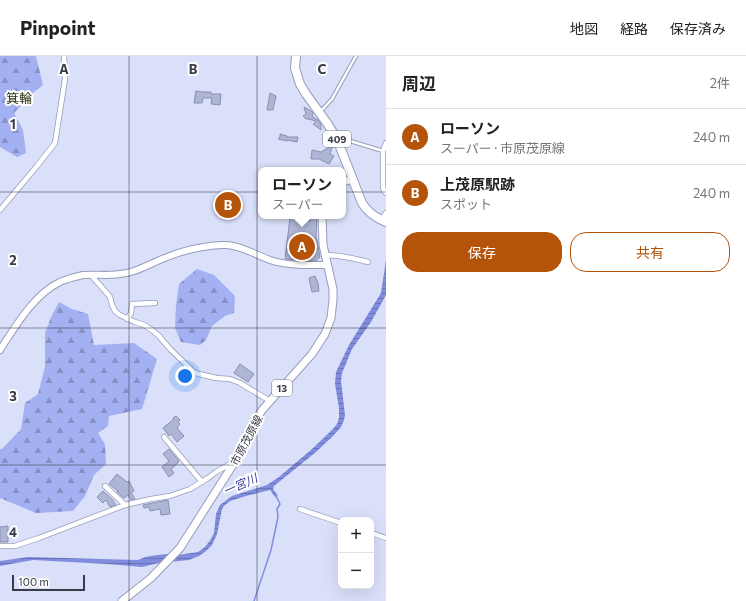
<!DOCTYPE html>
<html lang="ja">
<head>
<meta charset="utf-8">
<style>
	:root { --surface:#fff; --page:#f6f6f6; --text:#202124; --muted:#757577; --line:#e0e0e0; --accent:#b45309 }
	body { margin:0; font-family:Commissioner,"Noto Sans JP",sans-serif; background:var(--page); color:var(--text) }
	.controls { position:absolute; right:12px; bottom:12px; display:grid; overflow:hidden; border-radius:8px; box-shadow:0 4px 16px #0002 }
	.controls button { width:36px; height:36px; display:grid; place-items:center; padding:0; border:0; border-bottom:1px solid var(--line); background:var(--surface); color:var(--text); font:20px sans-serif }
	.scale { position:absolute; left:12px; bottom:10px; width:73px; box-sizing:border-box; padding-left:4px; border:2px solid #383b48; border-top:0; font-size:11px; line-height:14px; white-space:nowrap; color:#383b48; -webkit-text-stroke:3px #fff; paint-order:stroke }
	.you { position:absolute; left:185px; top:320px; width:14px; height:14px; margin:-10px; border:3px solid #fff; border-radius:50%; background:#1a73e8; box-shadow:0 0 0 6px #1a73e833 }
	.badge { display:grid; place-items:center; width:26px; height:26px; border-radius:50%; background:var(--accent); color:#fff; font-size:13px; font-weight:700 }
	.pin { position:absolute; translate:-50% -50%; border:2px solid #fff; box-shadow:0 1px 4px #0006 }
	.popup { position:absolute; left:258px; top:111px; width:88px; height:52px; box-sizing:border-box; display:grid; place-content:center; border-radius:8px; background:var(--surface); filter:drop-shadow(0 1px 3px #0005); font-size:13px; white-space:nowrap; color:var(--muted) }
	.popup b { font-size:15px; color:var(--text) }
	.popup::after { content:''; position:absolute; left:50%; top:100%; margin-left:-8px; border:8px solid transparent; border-top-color:var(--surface) }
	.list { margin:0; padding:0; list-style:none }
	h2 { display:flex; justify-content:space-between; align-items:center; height:52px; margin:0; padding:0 16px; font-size:17px }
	h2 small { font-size:13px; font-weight:400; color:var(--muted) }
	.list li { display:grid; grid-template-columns:26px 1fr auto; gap:12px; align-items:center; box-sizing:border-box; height:56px; padding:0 16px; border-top:1px solid var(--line) }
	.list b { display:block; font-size:15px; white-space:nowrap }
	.list p { margin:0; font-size:13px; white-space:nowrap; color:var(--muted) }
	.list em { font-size:13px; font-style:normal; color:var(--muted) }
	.actions { display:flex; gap:8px; padding:12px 16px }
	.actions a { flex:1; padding:9px 0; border:1px solid var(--accent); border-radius:16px; text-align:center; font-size:14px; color:var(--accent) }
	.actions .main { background:var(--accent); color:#fff }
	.map { position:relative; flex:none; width:386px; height:545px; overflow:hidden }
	header { display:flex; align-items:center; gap:24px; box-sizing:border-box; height:56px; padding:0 20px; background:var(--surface); border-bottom:1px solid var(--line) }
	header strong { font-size:19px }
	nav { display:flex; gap:22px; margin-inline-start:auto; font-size:14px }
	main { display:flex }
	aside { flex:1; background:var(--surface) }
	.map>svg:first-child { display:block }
	.forest { fill:url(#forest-firs) }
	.water { fill:url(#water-rules) }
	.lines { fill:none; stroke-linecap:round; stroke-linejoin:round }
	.stream { stroke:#808ddf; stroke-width:1.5 }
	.building { fill:#aeb5d5; stroke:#8a91af }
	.service-casing { stroke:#969dbb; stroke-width:4.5 }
	.minor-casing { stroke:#969dbb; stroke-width:6 }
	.tertiary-casing { stroke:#969dbb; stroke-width:8 }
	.primary-casing { stroke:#969dbb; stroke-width:9 }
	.trunk-casing { stroke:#969dbb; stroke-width:10 }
	.service { stroke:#fff; stroke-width:2.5 }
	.minor { stroke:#fff; stroke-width:4.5 }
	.tertiary { stroke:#fff; stroke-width:6 }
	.primary { stroke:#fff; stroke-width:7 }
	.trunk { stroke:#fff; stroke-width:8 }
	.grid { fill:none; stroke:#383b48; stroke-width:1; stroke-opacity:0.55 }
	.labels { text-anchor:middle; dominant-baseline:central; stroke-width:4; stroke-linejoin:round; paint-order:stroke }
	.shield { fill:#fff; stroke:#74767f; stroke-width:1 }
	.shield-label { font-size:10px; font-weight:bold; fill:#383b48 }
	.street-label { font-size:11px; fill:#383b48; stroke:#fff }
	.water-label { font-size:12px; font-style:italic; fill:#393d9d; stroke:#fff }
	.quarter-label { font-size:13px; fill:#2b350f; stroke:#fff }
	.grid-label { font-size:13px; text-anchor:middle; font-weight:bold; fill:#383b48; stroke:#fff; stroke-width:4; stroke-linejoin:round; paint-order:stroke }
</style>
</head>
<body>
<header>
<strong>Pinpoint</strong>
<nav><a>地図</a><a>経路</a><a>保存済み</a></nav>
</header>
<main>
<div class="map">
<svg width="386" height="545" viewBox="0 0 386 545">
	<defs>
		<pattern id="forest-firs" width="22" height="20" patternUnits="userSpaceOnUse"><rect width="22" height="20" fill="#a3b0f1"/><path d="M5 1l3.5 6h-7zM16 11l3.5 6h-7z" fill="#8690c5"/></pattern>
		<pattern id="water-rules" width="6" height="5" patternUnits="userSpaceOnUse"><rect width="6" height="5" fill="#808ddf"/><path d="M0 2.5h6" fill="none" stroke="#6a74b7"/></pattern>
	</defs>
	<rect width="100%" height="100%" fill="#dae0fa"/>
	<path class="forest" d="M0 0H36L43 29 35 35 14 57 23 74 26 97 17 101 0 91Z
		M197 213 214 219 235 240 234 257 225 260 212 270 206 284 200 289 181 286 175 272 176 249 179 228Z
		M59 246 72 253 88 258 94 289 134 287 157 303 142 353 109 360 108 370 98 377 105 388 106 408 94 419 85 440 73 455 36 457 0 442V393H2L21 373 25 347 38 338 45 311V277L52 259Z"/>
	<path class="water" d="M386 204V239L371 266 352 293 342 317 341 325 345 359 344 364 341 371 333 380 316 396 274 430 273 433 278 440 275 441 270 434 246 440 230 445 224 450 222 453 217 478 212 489 206 495 199 500 189 504 159 507 142 511 107 508 33 504 0 510V505L28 501 138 504 145 501 157 499 167 498 178 499 198 496 205 491 211 483 214 477 216 458 220 449 232 440 267 429 279 421 312 393 333 373 337 368 339 362V352L335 328 336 316 349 289 381 237Z"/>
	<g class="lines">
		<path class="stream" d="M254 545 271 494 278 461 277 453 280 448 276 440"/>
	</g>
	<path class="building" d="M196 35 203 36H211V38H221L220 49 211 48 212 42H203L202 47H194Z
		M270 37 276 40 273 54H267Z
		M304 51 311 55 313 57 312 60 318 64 321 68V74L313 68 316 65 308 63H306L303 60 306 58Z
		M280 78 287 80V81H298L297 86 287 84V85L278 83 280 81Z
		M333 89 330 98 334 100 329 108 319 103H311L312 94 321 96Z
		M311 160H317L316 180 320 201 316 205 285 203 290 162 310 165Z
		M315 220 318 227 319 235 312 236 309 222Z
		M240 308 254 318 248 326 234 317Z
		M176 360 180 364 178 366 180 368 177 372 184 380 177 386 171 378 169 380 163 372 174 363 173 362Z
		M169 393 179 405 177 407H178L171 413 174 417 169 421 162 411 169 405 163 398Z
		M117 418 127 426 129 425 134 435 131 436 135 443 131 444 128 439 124 442 117 436 118 435 109 428Z
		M103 435 112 443 116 449 110 451 106 444 103 447 97 441Z
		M168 444 170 458 161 459 160 453 150 455 149 451 144 452 143 449Z
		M8 470V486H0V471Z"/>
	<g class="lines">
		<g class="service-casing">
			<path id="service" d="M321 55 332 43 356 0
				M342 89 347 84 383 95"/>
		</g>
		<g class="minor-casing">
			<path id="minor" d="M386 87 383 95V131L384 135 386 137
				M0 154 37 110 55 87 65 23 64 0
				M381 164 386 157
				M324 199C340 199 353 202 368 206
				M91 219 105 235 110 241 112 249 115 255 120 259 135 266 144 269 152 274 159 280 170 293 195 317 216 322 230 323 240 327 270 345
				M127 263 131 257 132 248 155 247
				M164 381 202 426
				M105 430 125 449
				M300 453 341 467
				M371 477 386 482
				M0 490H15L39 482 125 449 151 443 170 440 190 433 208 422 216 416 230 408H234"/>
		</g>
		<g class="tertiary-casing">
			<path id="tertiary" d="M0 294C15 271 34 238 60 226 63 224 67 224 71 222 75 221 79 220 83 219 100 218 117 221 134 215 146 211 158 204 170 200 184 194 212 188 227 189 242 190 256 199 270 204 288 210 308 209 327 209"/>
		</g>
		<g class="primary-casing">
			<path id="primary" d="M343 126 353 123
				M122 545 151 522 180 492 234 407 248 377 255 364 263 353 312 298 325 278 331 262 333 244V233L323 189 322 160"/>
		</g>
		<g class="trunk-casing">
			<path id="trunk" d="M296 0 295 12 300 28 306 38 327 67 337 83 362 147C368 157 376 162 386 166"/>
		</g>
		<use href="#service" class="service"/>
		<use href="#minor" class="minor"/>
		<use href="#tertiary" class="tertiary"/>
		<use href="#primary" class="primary"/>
		<use href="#trunk" class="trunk"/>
	</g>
	<path class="grid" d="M129 0V545M257 0V545M0 136H386M0 272H386M0 409H386"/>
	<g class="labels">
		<g class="shield">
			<rect x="323" y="75" width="28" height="16" rx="3"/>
			<rect x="272" y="324" width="20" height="16" rx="3"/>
		</g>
		<g class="shield-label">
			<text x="337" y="83">409</text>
			<text x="282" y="332">13</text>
		</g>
		<g class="street-label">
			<text transform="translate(246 384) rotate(-62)">市原茂原線</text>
		</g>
		<g class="water-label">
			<text transform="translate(240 428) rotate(-24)">一宮川</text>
		</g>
		<g class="quarter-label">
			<text x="19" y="42">箕輪</text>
		</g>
	</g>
	<g class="grid-label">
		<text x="64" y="18">A</text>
		<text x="193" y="18">B</text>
		<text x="322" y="18">C</text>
		<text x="13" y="73">1</text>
		<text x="13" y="209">2</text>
		<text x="13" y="345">3</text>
		<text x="13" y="481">4</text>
	</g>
</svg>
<div class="controls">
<button>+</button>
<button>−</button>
</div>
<div class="scale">100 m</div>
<div class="you"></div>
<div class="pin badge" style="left:302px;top:191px">A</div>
<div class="popup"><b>ローソン</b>スーパー</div>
<div class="pin badge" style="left:228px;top:149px">B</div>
</div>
<aside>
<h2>周辺<small>2件</small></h2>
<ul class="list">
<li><span class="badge">A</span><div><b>ローソン</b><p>スーパー · 市原茂原線</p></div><em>240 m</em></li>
<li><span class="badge">B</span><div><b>上茂原駅跡</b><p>スポット</p></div><em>240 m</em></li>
</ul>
<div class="actions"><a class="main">保存</a><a>共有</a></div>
</aside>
</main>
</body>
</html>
